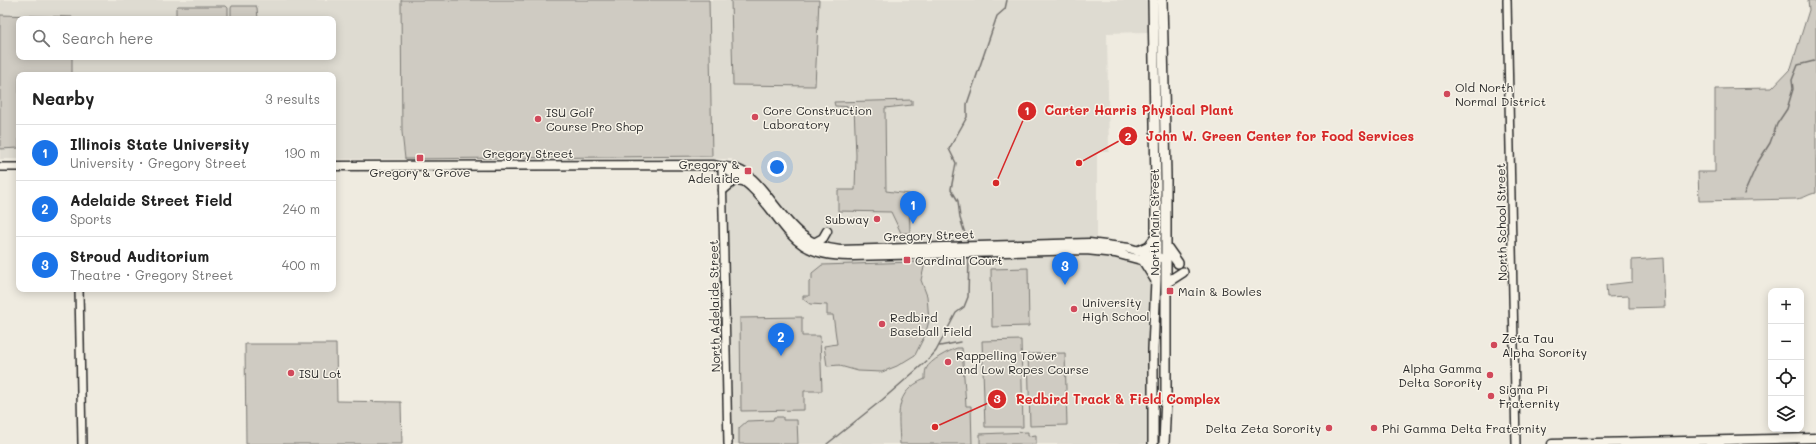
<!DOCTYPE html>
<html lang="en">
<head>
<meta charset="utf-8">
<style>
	:root { --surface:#fff; --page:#f2f2f2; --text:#222; --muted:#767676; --line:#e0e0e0; --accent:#1a73e8 }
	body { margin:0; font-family:Mali,sans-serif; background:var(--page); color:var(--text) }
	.controls { position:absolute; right:12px; bottom:12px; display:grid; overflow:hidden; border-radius:8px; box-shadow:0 2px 10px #0003 }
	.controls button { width:36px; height:36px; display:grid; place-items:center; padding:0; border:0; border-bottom:1px solid var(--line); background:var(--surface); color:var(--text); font:20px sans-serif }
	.you { position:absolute; left:777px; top:167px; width:14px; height:14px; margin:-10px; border:3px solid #fff; border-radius:50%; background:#1a73e8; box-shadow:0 0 0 6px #1a73e833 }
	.badge { display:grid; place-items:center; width:26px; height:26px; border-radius:50%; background:var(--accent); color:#fff; font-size:13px; font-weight:700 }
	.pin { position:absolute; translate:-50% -33px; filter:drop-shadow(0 1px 2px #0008) }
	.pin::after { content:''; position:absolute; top:21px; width:14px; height:12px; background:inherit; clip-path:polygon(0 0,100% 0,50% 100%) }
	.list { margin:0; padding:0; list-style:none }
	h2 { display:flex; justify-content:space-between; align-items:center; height:52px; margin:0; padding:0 16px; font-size:17px }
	h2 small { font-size:13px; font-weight:400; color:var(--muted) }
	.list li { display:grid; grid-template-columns:26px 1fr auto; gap:12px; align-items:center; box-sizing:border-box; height:56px; padding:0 16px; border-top:1px solid var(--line) }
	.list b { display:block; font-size:15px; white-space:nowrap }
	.list p { margin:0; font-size:13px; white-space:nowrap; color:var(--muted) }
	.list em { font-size:13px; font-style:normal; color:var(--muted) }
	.icon { flex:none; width:22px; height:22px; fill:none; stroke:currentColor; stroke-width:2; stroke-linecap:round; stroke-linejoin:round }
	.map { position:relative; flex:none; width:1816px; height:444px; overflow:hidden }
	.search { position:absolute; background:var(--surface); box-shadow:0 2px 10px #0003; left:16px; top:16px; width:320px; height:44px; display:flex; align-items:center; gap:10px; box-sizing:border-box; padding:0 14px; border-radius:8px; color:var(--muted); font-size:15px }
	.panel { position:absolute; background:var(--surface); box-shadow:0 2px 10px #0003; left:16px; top:72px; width:320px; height:220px; border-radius:8px }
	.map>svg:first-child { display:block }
	.built { fill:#dedbd1; fill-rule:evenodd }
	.green { fill:#cfcbc2; stroke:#7d7b76 }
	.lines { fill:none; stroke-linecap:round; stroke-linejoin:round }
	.stream { stroke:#74726e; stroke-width:1.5 }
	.tertiary-casing { stroke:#2b2b2b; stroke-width:10 }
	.secondary-casing { stroke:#2b2b2b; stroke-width:11 }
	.primary-casing { stroke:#2b2b2b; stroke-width:12 }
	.tertiary { stroke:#f7f3e8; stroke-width:7 }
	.secondary { stroke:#f7f3e8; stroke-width:8 }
	.primary { stroke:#f7f3e8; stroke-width:9 }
	.poi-dot { fill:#d1495b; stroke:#f7f3e8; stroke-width:1.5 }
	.labels { text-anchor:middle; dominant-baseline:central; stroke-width:3; stroke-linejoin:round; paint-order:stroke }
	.poi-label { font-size:12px; fill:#2b2b2b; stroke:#f7f3e8; text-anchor:start }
	.street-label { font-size:12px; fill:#2b2b2b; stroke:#f7f3e8 }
	.leader { fill:none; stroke:#d62828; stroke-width:1.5 }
	.callout-dot { fill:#d62828; stroke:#f7f3e8; stroke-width:1.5 }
	.mark-label { font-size:12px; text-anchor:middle; font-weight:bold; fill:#fff }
	.callout-label { font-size:13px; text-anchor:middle; font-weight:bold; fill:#d62828; stroke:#f7f3e8; stroke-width:3; stroke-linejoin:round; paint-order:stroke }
</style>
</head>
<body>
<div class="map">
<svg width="1816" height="444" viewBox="0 0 1816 444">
	<rect width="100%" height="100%" fill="#efebe0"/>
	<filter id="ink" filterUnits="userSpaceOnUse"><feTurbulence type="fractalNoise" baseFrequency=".025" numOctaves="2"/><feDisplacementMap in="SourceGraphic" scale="8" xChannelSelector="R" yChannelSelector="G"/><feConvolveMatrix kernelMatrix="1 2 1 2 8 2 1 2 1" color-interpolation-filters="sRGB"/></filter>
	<g filter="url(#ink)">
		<path class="built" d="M0 0H1147L1148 32 1107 33 1109 152H1097V255L1130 260 1143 265 1151 276 1153 444H733L728 195 732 159H333V75H19V159H0ZM19 19H333V57H19Z"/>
		<path class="green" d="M401 0H709L712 156 405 159 402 132Z
			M731 0H819L815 86 733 85Z
			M1808 0H1816V193C1808 194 1806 198 1796 199L1699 201 1698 172H1715V89L1772 88 1791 68 1809 10Z
			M178 6H226L228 8V19H176V8Z
			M232 6H256L257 8 258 19H231V8Z
			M0 15 72 17V19H19V57H72V75H19V148L0 149Z
			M912 100V105L885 108 886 191 909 194 910 233H901L891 212 838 211V190H855L856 155 854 107 835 106 834 102Z
			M1663 258 1665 307 1629 308V296L1607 297 1606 285 1632 282V260Z
			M915 262 925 263 921 280 927 296 929 321 925 335 915 355 897 366 882 372 858 371 840 366V365L827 366 824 346 837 344 833 315H827V305L810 304 803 299V296H809V282L812 279V273L822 265Z
			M1028 268 1029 326 992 327 991 269Z
			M802 317V336H820L822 391H804V410L741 411 740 318Z
			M1021 340 1023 427H985L982 341Z
			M245 344H336L337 401 401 402 402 444H246Z
			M957 348H962L966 406H971L972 444H900C899 415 893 392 925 379 925 376 925 372 926 369 930 360 949 351 957 348Z
			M1065 353 1067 425 1030 426 1028 354Z
			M774 417H783V420H797L798 444H739V428L747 421 773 420Z
			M1028 432V436L1036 435V444H980V434Z"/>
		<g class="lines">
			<path class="stream" d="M1744 194 1758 162 1770 143 1777 124 1787 109 1793 89 1792 80 1798 65 1814 61
				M968 243 960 218 958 201 951 189 956 163 949 149 967 117V104L997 16 1005 9 1007 0
				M940 346 960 342
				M827 444 882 400 929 359 936 351 956 313 964 307 968 297 969 257"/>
			<g class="tertiary-casing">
				<path id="tertiary" d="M1507 0 1516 444
					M0 167H19
					M722 167 728 444
					M79 289 82 444"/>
			</g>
			<g class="secondary-casing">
				<path id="secondary" d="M333 166 714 165C721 167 729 167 736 169 747 172 757 183 764 192 786 219 802 247 840 250L1089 243 1129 248 1161 258
					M723 167C732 174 743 179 751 187 789 223 788 257 852 256L1086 250 1115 253 1156 264
					M723 190 735 180 743 181
					M814 243 823 238 827 231
					M1552 444 1816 438"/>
			</g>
			<g class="primary-casing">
				<path id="primary" d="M1153 0 1156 184V280L1153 349V444
					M1162 0 1166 177V397L1164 444
					M1166 246 1178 263
					M1138 251 1149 246 1156 237
					M1143 260 1155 279
					M1166 283 1183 272"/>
			</g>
			<use href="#tertiary" class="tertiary"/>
			<use href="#secondary" class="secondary"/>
			<use href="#primary" class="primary"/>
		</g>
	</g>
	<g class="poi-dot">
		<circle cx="1447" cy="94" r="4"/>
		<circle cx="755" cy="117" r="4"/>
		<circle cx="538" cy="119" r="4"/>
		<rect x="416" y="154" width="8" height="8" rx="2"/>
		<rect x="744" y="167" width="8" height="8" rx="2"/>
		<circle cx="877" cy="219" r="4"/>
		<rect x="903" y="256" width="8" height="8" rx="2"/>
		<rect x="1166" y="287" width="8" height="8" rx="2"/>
		<circle cx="1074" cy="309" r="4"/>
		<circle cx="882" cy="324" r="4"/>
		<circle cx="1494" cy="345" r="4"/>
		<circle cx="948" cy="362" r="4"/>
		<circle cx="291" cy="373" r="4"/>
		<circle cx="1490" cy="375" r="4"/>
		<circle cx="1491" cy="396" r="4"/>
		<circle cx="1329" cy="428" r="4"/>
		<circle cx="1374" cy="428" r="4"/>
	</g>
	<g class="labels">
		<g class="poi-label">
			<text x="1455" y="87">Old North<tspan x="1455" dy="14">Normal District</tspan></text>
			<text x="763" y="110">Core Construction<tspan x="763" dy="14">Laboratory</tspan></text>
			<text x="546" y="112">ISU Golf<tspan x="546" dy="14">Course Pro Shop</tspan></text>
			<text x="740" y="164" text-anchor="end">Gregory &amp;<tspan x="740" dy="14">Adelaide</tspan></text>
			<text x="420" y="172" text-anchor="middle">Gregory &amp; Grove</text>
			<text x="869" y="219" text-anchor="end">Subway</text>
			<text x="915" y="260">Cardinal Court</text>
			<text x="1178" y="291">Main &amp; Bowles</text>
			<text x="1082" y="302">University<tspan x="1082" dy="14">High School</tspan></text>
			<text x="890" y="317">Redbird<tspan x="890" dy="14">Baseball Field</tspan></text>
			<text x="1502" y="338">Ζeta Tau<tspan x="1502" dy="14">Alpha Sorority</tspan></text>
			<text x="956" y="355">Rappelling Tower<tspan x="956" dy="14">and Low Ropes Course</tspan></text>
			<text x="1482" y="368" text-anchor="end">Alpha Gamma<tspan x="1482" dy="14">Delta Sorority</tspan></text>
			<text x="299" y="373">ISU Lot</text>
			<text x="1499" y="389">Sigma Pi<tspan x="1499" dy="14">Fraternity</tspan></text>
			<text x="1321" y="428" text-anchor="end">Delta Zeta Sorority</text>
			<text x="1382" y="428">Phi Gamma Delta Fraternity</text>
		</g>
		<g class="street-label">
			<text x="528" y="153">Gregory Street</text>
			<text transform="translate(1154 222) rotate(-90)">North Main Street</text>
			<text transform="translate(1501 222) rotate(-91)">North School Street</text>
			<text transform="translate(929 235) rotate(-2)">Gregory Street</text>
			<text transform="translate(714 306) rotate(-91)">North Adelaide Street</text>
		</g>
	</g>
	<path class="leader" d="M996 183L1027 111M1079 163L1128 136M935 427L997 399"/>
	<g class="callout-dot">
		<circle cx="996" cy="183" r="4"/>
		<circle cx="1079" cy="163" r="4"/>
		<circle cx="935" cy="427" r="4"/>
		<circle cx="1027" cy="111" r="10"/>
		<circle cx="1128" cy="136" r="10"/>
		<circle cx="997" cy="399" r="10"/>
	</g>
	<g class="mark-label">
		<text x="1027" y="115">1</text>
		<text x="1128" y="141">2</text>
		<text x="997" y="403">3</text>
	</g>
	<g class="callout-label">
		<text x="1139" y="115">Carter Harris Physical Plant</text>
		<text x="1280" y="141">John W. Green Center for Food Services</text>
		<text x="1118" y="404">Redbird Track &amp; Field Complex</text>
	</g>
</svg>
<div class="controls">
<button>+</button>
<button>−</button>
<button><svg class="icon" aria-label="locate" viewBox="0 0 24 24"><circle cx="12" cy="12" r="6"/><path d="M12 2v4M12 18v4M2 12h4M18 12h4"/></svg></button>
<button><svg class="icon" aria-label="layers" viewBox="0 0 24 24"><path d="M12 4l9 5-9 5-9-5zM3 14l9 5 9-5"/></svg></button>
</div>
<div class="you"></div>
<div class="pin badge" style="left:913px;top:224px">1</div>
<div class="pin badge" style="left:781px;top:356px">2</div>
<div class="pin badge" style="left:1065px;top:285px">3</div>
<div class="search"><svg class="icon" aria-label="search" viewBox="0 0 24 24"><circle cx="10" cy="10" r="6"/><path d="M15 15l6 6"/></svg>Search here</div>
<section class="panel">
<h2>Nearby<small>3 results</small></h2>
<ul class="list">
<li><span class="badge">1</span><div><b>Illinois State University</b><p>University · Gregory Street</p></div><em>190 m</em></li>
<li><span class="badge">2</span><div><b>Adelaide Street Field</b><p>Sports</p></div><em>240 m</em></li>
<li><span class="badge">3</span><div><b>Stroud Auditorium</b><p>Theatre · Gregory Street</p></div><em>400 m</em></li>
</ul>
</section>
</div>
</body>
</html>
